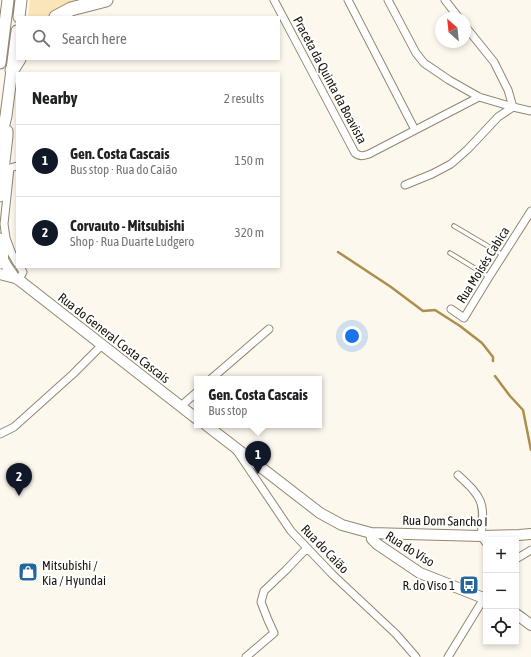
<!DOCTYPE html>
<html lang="en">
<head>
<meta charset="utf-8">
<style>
	:root { --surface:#fff; --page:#f6f6f6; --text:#202124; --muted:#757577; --line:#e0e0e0; --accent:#111827 }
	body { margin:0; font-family:"Asap Condensed",sans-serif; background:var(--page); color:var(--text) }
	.controls { position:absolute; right:12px; bottom:12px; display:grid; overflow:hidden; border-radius:0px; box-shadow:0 2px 6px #0003 }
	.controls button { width:36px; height:36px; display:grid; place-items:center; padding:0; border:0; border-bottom:1px solid var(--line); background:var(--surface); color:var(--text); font:20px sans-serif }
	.compass { position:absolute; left:435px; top:12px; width:36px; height:36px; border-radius:50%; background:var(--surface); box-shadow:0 2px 6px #0003; rotate:333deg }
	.you { position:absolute; left:352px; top:336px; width:14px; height:14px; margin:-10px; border:3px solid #fff; border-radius:50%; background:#1a73e8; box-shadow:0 0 0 6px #1a73e833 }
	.badge { display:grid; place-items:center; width:26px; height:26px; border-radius:50%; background:var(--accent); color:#fff; font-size:13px; font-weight:700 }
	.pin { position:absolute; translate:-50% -33px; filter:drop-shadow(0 1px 2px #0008) }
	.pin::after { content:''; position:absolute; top:21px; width:14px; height:12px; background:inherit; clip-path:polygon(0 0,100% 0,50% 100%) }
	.popup { position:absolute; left:194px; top:376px; width:128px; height:52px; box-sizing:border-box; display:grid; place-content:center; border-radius:0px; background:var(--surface); filter:drop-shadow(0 1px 3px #0005); font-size:13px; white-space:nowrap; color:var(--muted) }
	.popup b { font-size:15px; color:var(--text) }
	.popup::after { content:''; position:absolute; left:50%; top:100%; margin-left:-8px; border:8px solid transparent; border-top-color:var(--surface) }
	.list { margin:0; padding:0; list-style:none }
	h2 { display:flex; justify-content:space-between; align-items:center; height:52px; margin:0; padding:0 16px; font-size:17px }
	h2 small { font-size:13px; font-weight:400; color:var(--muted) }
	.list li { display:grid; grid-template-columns:26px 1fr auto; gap:12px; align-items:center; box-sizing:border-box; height:72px; padding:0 16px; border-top:1px solid var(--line) }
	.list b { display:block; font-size:15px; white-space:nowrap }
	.list p { margin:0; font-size:13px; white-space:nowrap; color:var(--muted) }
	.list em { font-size:13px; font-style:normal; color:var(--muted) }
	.icon { flex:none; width:22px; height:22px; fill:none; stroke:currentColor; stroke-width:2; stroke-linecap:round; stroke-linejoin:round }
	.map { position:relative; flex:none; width:531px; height:657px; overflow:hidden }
	.search { position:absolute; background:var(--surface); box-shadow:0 2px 6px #0003; left:16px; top:16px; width:264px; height:44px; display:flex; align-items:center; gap:10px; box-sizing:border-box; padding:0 14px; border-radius:0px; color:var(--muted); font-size:15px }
	.panel { position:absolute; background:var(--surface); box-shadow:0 2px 6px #0003; left:16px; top:72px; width:264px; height:196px; border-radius:0px }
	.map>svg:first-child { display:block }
	.green { fill:#fae5bb }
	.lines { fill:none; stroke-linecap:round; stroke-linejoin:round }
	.stream { stroke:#ad8e4c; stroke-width:2.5 }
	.lane-casing { stroke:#92866f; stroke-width:5.5 }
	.street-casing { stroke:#92866f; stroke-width:9 }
	.secondary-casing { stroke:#92866f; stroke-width:12 }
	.primary-casing { stroke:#92866f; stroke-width:13 }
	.highway-casing { stroke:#92866f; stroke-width:15 }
	.lane { stroke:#fff; stroke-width:3.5 }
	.street { stroke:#fff; stroke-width:7 }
	.secondary { stroke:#fff; stroke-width:10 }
	.primary { stroke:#fff; stroke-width:11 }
	.highway { stroke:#fff; stroke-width:13 }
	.labels { text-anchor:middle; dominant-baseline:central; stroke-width:4; stroke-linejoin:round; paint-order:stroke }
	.street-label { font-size:13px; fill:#19150c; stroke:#fff }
	.poi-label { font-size:13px; fill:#19150c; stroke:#fff; text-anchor:start }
</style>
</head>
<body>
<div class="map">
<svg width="531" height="657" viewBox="0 0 531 657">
	<rect width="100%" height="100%" fill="#fdf8ee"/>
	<path class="green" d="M30 0H86L61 8 47 17H28Z"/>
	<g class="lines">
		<path class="stream" d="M338 252 391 287 423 311 435 310 460 326 482 343 493 357V361
			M495 376 510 396 523 410 531 450"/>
		<g class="lane-casing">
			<path id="lane" d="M454 226 503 255
				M450 253 489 277"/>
		</g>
		<g class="street-casing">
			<path id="street" d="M274 0 355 153C360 157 363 156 369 154L479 97
				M348 0 415 130
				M388 0 416 53 424 63 449 80 479 97 513 107
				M445 0 459 18
				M465 26 494 62 508 90 513 107 531 111
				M17 166 10 168 4 224 6 238 12 254 17 263
				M405 185 432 174 451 164 468 149 498 117 513 107
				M19 280 23 272 20 267
				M451 309 464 318 489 277 531 211
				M211 379 269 329
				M181 406 197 392
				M0 434 14 427 73 374 102 345
				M237 451 291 531 332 574 396 634 416 657
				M458 475C483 498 485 502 481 536L486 543
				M516 559 531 550
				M246 657 274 633 268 620 261 602 264 591 286 570 307 548
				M448 657 486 595"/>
		</g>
		<g class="secondary-casing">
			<path id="secondary" d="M2 258 6 265 15 278
				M0 274 15 278 19 280 197 419
				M206 425 232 445 320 513 342 525 371 533 481 536 519 535 531 534
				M371 533 372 539 377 544 420 573 486 599
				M516 614 523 619 531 625"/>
		</g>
		<g class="primary-casing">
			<path id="primary" d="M19 17 21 0
				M0 63 8 0
				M0 141 6 116 17 31
				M0 196 7 136V131
				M0 239C5 247 4 255 0 263"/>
		</g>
		<g class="highway-casing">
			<path id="highway" d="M56 17 71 9 106 0
				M12 70 19 59"/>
		</g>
		<use href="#lane" class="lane"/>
		<use href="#street" class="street"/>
		<use href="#secondary" class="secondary"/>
		<use href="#primary" class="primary"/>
		<use href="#highway" class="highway"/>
	</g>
	<defs>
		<g id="shop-square" transform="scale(1)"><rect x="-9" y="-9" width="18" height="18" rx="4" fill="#24679d" stroke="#fff"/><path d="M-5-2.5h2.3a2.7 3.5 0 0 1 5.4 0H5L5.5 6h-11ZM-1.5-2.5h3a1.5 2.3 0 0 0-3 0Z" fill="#fff"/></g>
		<g id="bus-square" transform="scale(1)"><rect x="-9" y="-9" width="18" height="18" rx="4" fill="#24679d" stroke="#fff"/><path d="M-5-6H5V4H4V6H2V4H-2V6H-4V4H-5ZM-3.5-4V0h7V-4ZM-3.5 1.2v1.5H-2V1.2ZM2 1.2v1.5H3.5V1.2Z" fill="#fff"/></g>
	</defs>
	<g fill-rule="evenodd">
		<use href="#shop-square" x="28" y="572"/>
		<use href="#bus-square" x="469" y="585"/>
	</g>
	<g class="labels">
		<g class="street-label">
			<text transform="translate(330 80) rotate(62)">Praceta da Quinta da Boavista</text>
			<text transform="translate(483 265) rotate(-58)">Rua Moisés Cabica</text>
			<text transform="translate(114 338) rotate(38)">Rua do General Costa Cascais</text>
			<text transform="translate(445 521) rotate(1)">Rua Dom Sancho I</text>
			<text transform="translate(325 549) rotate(46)">Rua do Caião</text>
			<text transform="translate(410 549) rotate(32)">Rua do Viso</text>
		</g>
		<g class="poi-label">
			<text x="42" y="565">Mitsubishi /<tspan x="42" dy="15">Kia / Hyundai</tspan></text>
			<text x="455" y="585" text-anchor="end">R. do Viso 1</text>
		</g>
	</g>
</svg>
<div class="controls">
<button>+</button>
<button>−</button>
<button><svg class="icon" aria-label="locate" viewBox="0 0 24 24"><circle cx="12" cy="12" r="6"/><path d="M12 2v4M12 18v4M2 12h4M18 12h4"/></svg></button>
</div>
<svg class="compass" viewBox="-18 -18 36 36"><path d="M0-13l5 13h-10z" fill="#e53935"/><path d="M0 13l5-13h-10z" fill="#757577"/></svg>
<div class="you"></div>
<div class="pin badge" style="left:258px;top:474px">1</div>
<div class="popup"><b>Gen. Costa Cascais</b>Bus stop</div>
<div class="pin badge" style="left:19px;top:496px">2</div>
<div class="search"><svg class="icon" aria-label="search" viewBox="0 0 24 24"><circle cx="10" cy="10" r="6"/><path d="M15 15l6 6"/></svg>Search here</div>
<section class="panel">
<h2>Nearby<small>2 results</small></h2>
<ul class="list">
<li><span class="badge">1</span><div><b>Gen. Costa Cascais</b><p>Bus stop · Rua do Caião</p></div><em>150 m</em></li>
<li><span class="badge">2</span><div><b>Corvauto - Mitsubishi</b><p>Shop · Rua Duarte Ludgero</p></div><em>320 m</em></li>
</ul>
</section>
</div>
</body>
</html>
